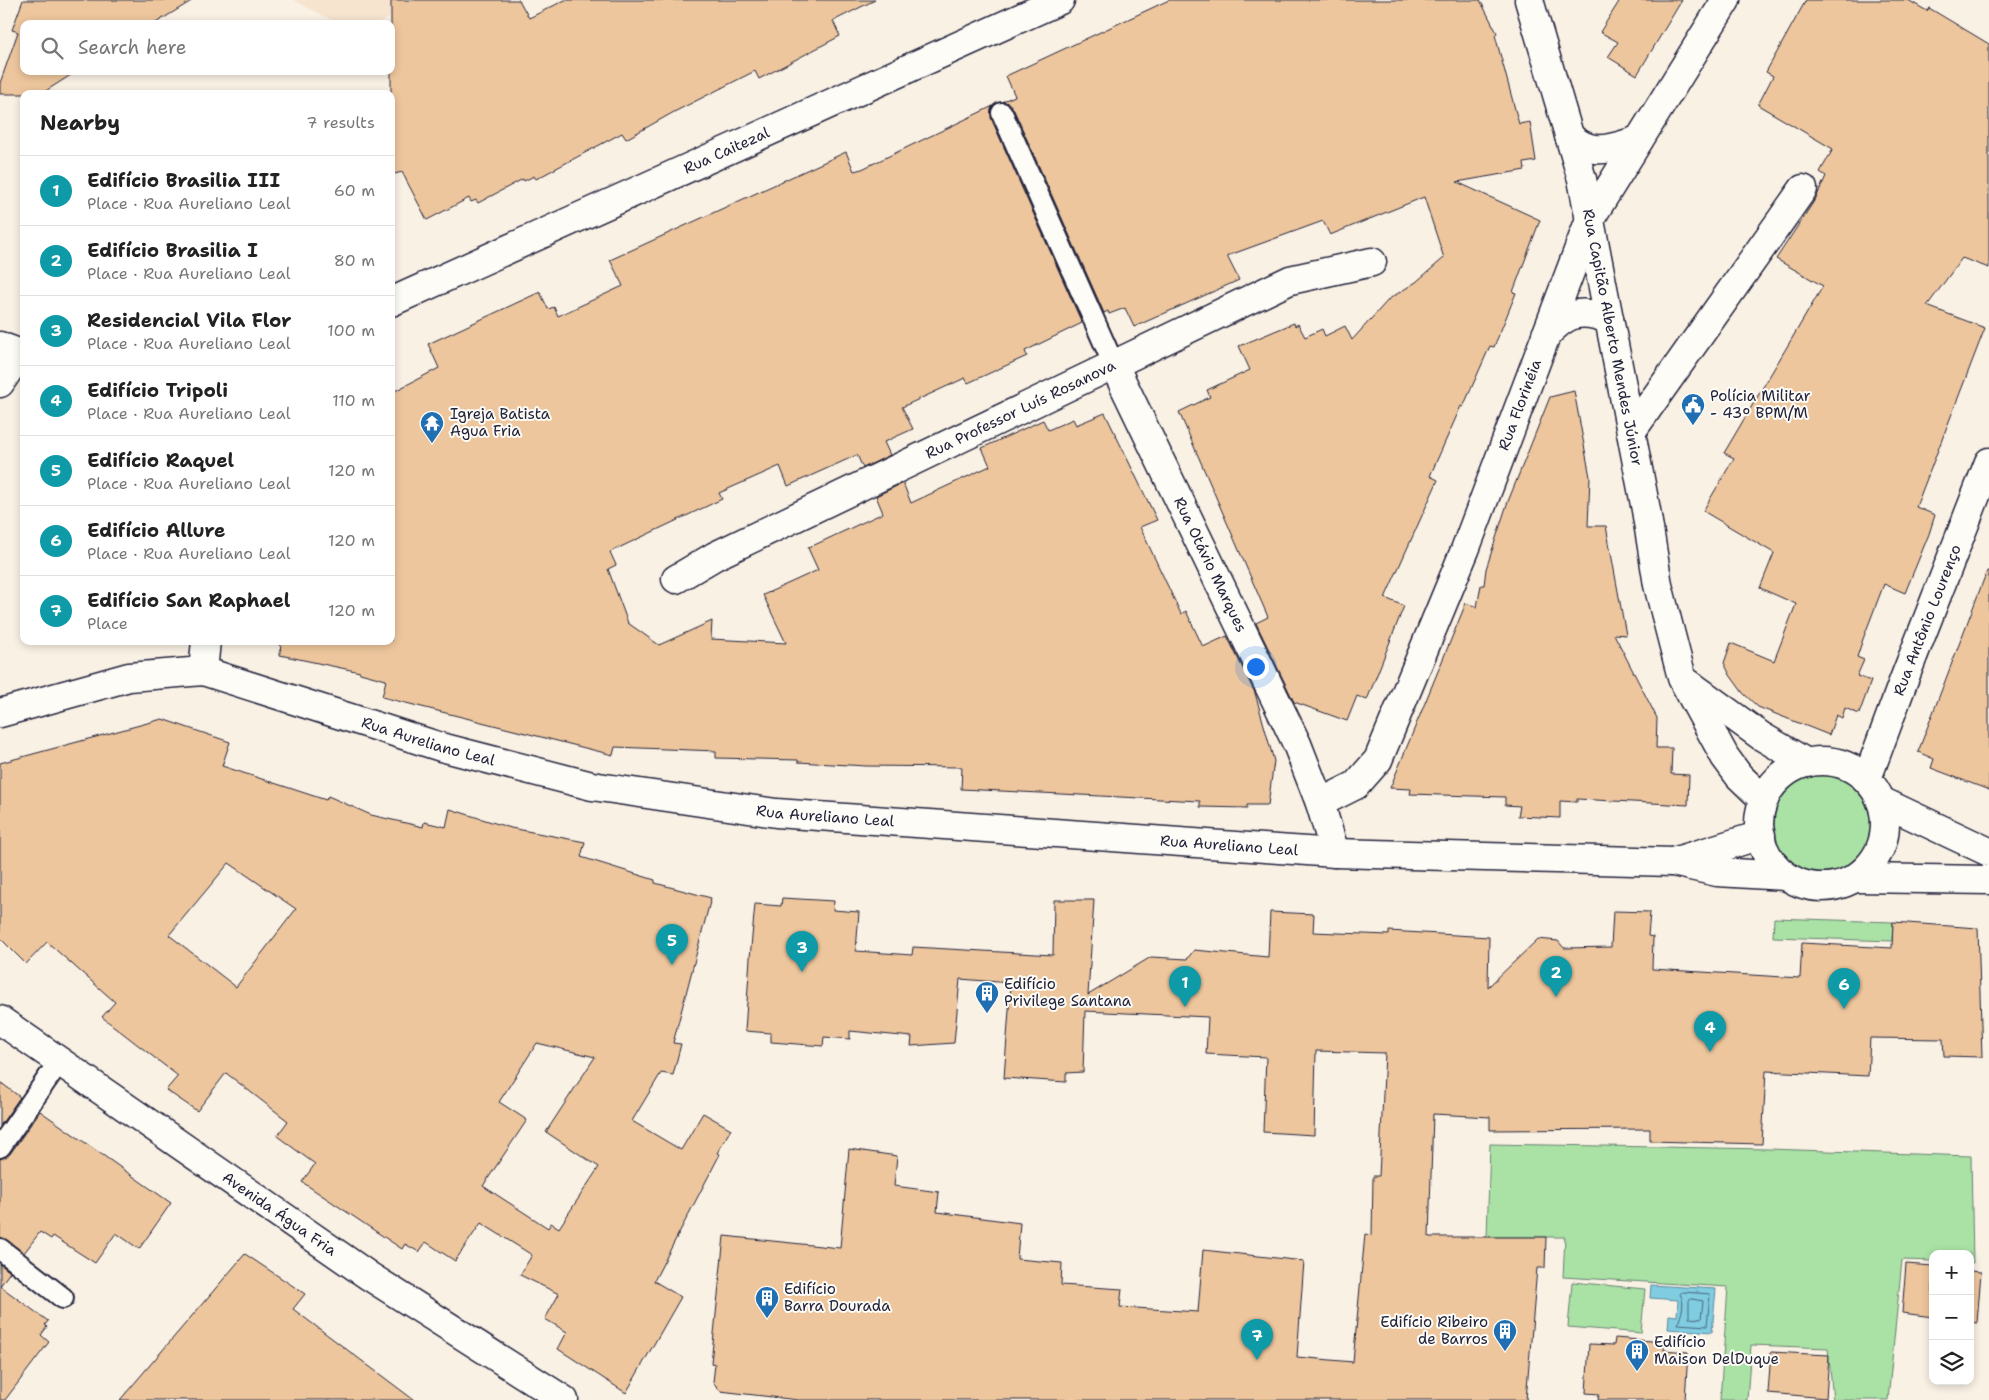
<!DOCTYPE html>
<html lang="en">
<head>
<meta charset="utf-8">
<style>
	:root { --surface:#fff; --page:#f6f6f6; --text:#222; --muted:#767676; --line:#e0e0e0; --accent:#7c3aed }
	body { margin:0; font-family:"Shantell Sans",sans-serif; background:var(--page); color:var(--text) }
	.controls { position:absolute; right:15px; bottom:15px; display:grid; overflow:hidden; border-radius:10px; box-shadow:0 2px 8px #0003 }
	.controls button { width:45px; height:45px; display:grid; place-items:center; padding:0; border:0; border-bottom:1px solid var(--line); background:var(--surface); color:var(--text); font:25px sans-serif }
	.you { position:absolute; left:1255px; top:666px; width:18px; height:18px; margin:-12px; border:4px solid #fff; border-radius:50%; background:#1a73e8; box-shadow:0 0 0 8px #1a73e833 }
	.badge { display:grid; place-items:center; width:32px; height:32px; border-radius:50%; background:var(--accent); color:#fff; font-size:16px; font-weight:700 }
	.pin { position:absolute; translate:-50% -41px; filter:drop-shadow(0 1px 2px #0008) }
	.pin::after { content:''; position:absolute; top:26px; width:18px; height:15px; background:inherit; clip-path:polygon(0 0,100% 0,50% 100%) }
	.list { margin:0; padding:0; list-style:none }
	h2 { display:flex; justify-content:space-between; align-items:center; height:65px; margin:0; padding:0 20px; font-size:21px }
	h2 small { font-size:16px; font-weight:400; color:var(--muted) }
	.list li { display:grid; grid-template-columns:32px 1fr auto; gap:15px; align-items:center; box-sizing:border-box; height:70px; padding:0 20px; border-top:1px solid var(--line) }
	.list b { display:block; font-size:19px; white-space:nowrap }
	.list p { margin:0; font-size:16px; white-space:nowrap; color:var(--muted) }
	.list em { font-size:16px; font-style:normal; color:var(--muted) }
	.icon { flex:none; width:28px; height:28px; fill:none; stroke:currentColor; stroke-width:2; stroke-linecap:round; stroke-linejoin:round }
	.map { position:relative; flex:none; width:1989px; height:1400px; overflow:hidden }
	.search { position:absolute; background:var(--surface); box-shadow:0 2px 8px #0003; left:20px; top:20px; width:375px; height:55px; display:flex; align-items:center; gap:12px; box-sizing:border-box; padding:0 18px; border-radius:10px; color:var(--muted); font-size:19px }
	.panel { position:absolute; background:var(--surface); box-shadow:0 2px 8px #0003; left:20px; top:90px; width:375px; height:555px; border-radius:10px }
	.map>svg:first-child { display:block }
	.built { fill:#f6e4cf }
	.green { fill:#aae1a5; stroke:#668270 }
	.water { fill:#80cce0; stroke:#5a889e }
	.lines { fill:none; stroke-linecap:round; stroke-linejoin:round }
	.shore { stroke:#48667d; stroke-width:1 }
	.building { fill:#edc69d; stroke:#22223b; fill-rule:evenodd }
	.service-casing { stroke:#22223b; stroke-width:24 }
	.minor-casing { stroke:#22223b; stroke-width:31 }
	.tertiary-casing { stroke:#22223b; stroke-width:31 }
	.secondary-casing { stroke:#22223b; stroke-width:31 }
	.service { stroke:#fdfcf7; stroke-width:20 }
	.minor { stroke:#fdfcf7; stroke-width:28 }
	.tertiary { stroke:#fdfcf7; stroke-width:28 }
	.secondary { stroke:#fdfcf7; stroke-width:28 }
	.labels { text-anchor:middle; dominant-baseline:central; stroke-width:4; stroke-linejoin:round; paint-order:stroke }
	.street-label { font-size:15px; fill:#22223b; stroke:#fdfcf7 }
	.poi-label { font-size:15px; fill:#22223b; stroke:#fdfcf7; text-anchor:start }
</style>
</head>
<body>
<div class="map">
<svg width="1989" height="1400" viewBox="0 0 1989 1400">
	<rect width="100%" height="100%" fill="#faf1e5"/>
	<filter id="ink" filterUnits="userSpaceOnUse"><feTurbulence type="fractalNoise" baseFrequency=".02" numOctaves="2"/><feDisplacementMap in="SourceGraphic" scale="10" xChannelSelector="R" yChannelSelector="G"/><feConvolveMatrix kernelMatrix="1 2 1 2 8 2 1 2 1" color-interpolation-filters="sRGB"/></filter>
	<g filter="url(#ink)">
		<path class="built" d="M293 0H427L376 24H339Z"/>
		<path class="green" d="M1774 824a49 49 0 1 1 98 0a49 49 0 1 1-98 0Z
			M1774 918 1893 922 1892 941 1773 937Z
			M1490 1144 1769 1149 1971 1156 1973 1263H1970V1254H1933V1261L1902 1260 1888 1400H1833L1828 1348 1751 1345 1747 1400H1720L1728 1287 1563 1277 1565 1237H1487Z
			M1572 1282 1645 1289 1641 1333 1568 1327Z"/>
		<path class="water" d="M1651 1285 1716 1289 1712 1332 1668 1329 1669 1315 1677 1316 1678 1300 1650 1298Z"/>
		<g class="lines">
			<path class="shore" d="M1683 1292 1710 1294 1707 1326 1678 1324C1681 1314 1686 1304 1680 1294Z
				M1692 1299 1703 1301 1701 1319 1689 1318V1301Z"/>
		</g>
		<path class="building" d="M23 0H193L154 24H24V71H77L41 94H0V83L18 32 12 30Z
			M391 0H519L529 18 565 0H875L833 21 840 36 759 79 755 71 674 112 626 139 622 133 536 179 534 176 524 181 523 179 478 203 476 200 471 202 469 198 427 220 402 172 391 175Z
			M1169 0H1480L1497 33 1495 35 1519 124 1530 122 1536 161 1524 163 1525 170 1457 182 1540 220 1513 292 1516 293 1494 347 1490 346 1463 407 1461 406 1430 476 1438 480 1385 598 1404 606 1367 700 1357 696 1347 721 1294 702 1256 623 1268 617 1179 412 1210 397 1207 390 1250 370 1239 346 1294 323 1295 326 1298 324 1305 337 1322 329 1325 336 1345 326 1352 340 1389 299 1416 282 1444 258 1424 197 1330 235 1323 221 1227 256 1239 280 1134 327 1125 308 1109 314 1108 311 1104 313 1013 108 1003 101 1015 96 1006 76Z
			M1620 0H1682L1637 75 1608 57 1618 42 1600 32Z
			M1806 0H1908L1927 11 1929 8 1989 44V268L1962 258 1927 306 1985 328 1916 507 1935 515 1929 534 1905 593 1884 584 1863 639 1857 657 1864 660 1857 676 1871 681 1859 714 1845 708 1842 718 1836 715 1829 735 1758 707 1743 693 1730 675 1724 663 1731 643 1774 661 1796 604 1760 588 1774 553 1703 511 1734 458 1724 453 1823 286 1776 259 1816 198 1826 176 1820 172 1833 149 1758 105 1773 76 1766 72Z
			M993 106 991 118 1082 323 1025 351 1027 356 968 383 965 378 902 407 913 429 884 442 890 455 863 468 857 455 788 486 780 466 719 493 722 499 610 552 616 565 608 569 628 623 659 645 712 621 711 639 786 643 763 595 818 570 808 548 883 513 876 496 903 483 911 503 990 466 982 448 1043 420 1048 430 1073 419 1076 425 1105 413 1157 520 1140 527 1181 614 1186 611 1203 647 1227 636 1255 693 1274 761 1268 805H1247V808L1200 807V801L961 789 962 767 866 766 798 762V760L716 758V751L615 747 613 755 382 697 386 680 360 673V672L280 655 281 641H391V393L439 368 428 344 540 292 548 309 554 307 558 316 623 286 610 260 846 152 854 171 862 169Z
			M1574 391 1590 477 1588 526H1606L1626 635 1614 634 1657 718 1656 748H1672L1671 774 1689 775 1688 805 1577 799V802L1560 801V818L1518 816 1520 806 1505 805V797L1410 794 1411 789 1390 788 1466 603 1477 607 1481 585H1484L1486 569 1507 504 1550 397Z
			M1987 571H1989V790L1931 768 1934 759 1918 752Z
			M162 719 230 742 222 766 326 800 328 796 371 815 423 827 424 822 446 827 450 809 511 828 585 842 581 857 655 880V883L711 898 673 1043 681 1044 673 1075 661 1073 632 1121 681 1150 703 1113 731 1129 717 1153 720 1154 654 1281 681 1297 626 1393 558 1349 567 1332 545 1319 559 1294 520 1275 532 1255 481 1223 455 1261 426 1242 419 1252 405 1244 402 1249 302 1182 315 1164 277 1136 288 1121 226 1073 197 1111 166 1090 178 1076 102 1017 115 1002 47 942 26 964 0 938V763ZM229 863 296 909 236 987 169 935ZM537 1043 595 1057 546 1132 599 1167 559 1228 551 1223 548 1228 483 1186 527 1120 499 1102Z
			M782 898 834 901 833 910 859 912 856 951 912 955 913 947 1053 955 1054 900H1094L1088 995 1151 957 1187 959 1194 950 1268 957 1270 912 1314 914 1313 932 1389 935V931L1489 937 1488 987 1538 939 1558 941 1564 948 1611 947 1613 911 1650 912 1648 936 1653 937 1652 969 1800 978 1802 943 1892 948 1893 922 1978 928 1982 1057 1944 1056 1943 1039 1870 1038 1868 1076 1766 1071 1762 1144 1650 1141V1129L1490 1130V1117L1433 1114 1429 1237H1546L1545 1268H1537L1526 1400H798L720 1391 713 1382 715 1364 711 1363 724 1236 840 1248 849 1149 897 1156 894 1186 939 1192 937 1212 1020 1223 1017 1259 1062 1263 1061 1285 1122 1289 1120 1307 1198 1312 1203 1250 1304 1261 1297 1357 1353 1362 1365 1234 1372 1235 1373 1176H1379L1385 1053 1316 1051 1314 1135 1263 1132 1266 1057 1206 1054 1208 1017 1085 1011 1083 1072 1066 1073V1082L1004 1078 1011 983 960 979 954 1043 911 1046 912 1037 850 1031V1039L824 1037 823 1046 771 1042V1033L745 1031 750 958 755 904 781 906Z
			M0 1082 20 1097 0 1126Z
			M40 1111 171 1203 139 1249 116 1233 95 1263 53 1236 51 1239 40 1232 24 1253 7 1240 0 1237V1159L10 1154Z
			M245 1254 305 1294 293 1309 414 1400H120Z
			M0 1264 10 1272 0 1286 48 1321 45 1325 47 1327 41 1335 49 1342 5 1400H0Z
			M1906 1264 1933 1266V1317L1902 1313Z
			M1970 1271 1981 1272 1977 1323 1970 1322Z
			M1615 1338 1664 1342V1350L1688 1352 1685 1400H1598L1599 1394 1586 1393 1589 1344 1614 1345Z
			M1771 1352 1829 1355 1826 1398 1768 1393Z"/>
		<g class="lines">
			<g class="service-casing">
				<path id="service" d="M1002 113 1113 363
					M0 1147 59 1062
					M0 1249 63 1298"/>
			</g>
			<g class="minor-casing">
				<g id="minor">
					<path id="s1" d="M1529 0 1582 179 1646 510 1658 585 1682 678 1725 757 1739 776 1764 800"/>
					<path d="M1569 136C1593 158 1612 148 1639 140"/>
					<path id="s2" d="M391 302 1060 0"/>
					<path d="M1546 335C1567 313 1579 308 1609 319"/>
					<path id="s3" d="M1113 363 1297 744 1320 803 1335 853"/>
					<path d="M0 383 20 353"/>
					<path d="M1631 432 1803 189"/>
					<path id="s4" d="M676 579 715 556 1290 280 1372 262"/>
					<path id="s5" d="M203 671 441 747 592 786 776 813 1335 853 1673 862 1717 872 1785 876"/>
					<path d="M1688 683 1761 736 1807 763"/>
					<circle cx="1822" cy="824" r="63"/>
					<path id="s6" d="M1867 779 1903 682 1989 462"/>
					<path d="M1881 801 1989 852"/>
					<path id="s7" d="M1320 803 1356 785 1378 760 1465 550 1590 219 1726 0"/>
					<path d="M1673 862 1761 835"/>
					<path d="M1856 878 1989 880"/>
				</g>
			</g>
			<g class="tertiary-casing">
				<path id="tertiary" d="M0 346 24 355
					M0 713 129 677 203 671 206 641"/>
			</g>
			<g class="secondary-casing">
				<g id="secondary">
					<path id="s8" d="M0 1020 369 1276 564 1400"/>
				</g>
			</g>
			<use href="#service" class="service"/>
			<use href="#minor" class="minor"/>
			<use href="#tertiary" class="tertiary"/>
			<use href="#secondary" class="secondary"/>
		</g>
	</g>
	<defs>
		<g id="civic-pin" transform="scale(1.25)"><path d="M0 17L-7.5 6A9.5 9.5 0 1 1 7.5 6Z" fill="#1f6fb2" stroke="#fdfcf7"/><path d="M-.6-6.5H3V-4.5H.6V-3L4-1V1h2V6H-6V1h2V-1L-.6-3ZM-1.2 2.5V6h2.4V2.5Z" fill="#fff"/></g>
		<g id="temple-pin" transform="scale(1.25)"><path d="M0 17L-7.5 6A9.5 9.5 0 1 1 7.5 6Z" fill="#1f6fb2" stroke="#fdfcf7"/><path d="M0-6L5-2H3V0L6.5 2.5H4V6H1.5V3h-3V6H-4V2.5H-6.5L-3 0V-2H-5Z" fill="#fff"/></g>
		<g id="building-pin" transform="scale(1.25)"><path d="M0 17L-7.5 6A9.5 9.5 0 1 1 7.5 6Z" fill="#1f6fb2" stroke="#fdfcf7"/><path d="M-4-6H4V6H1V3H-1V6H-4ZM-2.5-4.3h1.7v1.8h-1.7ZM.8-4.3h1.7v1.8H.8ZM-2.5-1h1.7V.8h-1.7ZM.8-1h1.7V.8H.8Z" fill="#fff"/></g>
	</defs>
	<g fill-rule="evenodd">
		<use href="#civic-pin" x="1693" y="405"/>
		<use href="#temple-pin" x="432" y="423"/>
		<use href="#building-pin" x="987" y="993"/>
		<use href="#building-pin" x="767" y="1298"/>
		<use href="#building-pin" x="1505" y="1331"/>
		<use href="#building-pin" x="1637" y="1351"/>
	</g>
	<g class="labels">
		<g class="street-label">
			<text stroke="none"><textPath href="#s2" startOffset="368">Rua Caitezal</textPath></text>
			<text stroke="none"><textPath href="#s1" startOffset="348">Rua Capitão Alberto Mendes Júnior</textPath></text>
			<text stroke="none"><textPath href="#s7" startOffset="456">Rua Florinéia</textPath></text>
			<text stroke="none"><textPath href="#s4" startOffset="384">Rua Professor Luís Rosanova</textPath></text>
			<text stroke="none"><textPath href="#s3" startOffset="224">Rua Otávio Marques</textPath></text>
			<text stroke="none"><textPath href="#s6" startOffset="170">Rua Antônio Lourenço</textPath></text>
			<text stroke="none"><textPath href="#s5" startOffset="236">Rua Aureliano Leal</textPath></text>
			<text stroke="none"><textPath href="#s5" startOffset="641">Rua Aureliano Leal</textPath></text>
			<text stroke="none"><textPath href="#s5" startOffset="1046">Rua Aureliano Leal</textPath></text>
			<text stroke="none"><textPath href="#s8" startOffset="340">Avenida Água Fria</textPath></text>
		</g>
		<g class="poi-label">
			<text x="1710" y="396">Polícia Militar<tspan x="1710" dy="17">- 43º BPM/M</tspan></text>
			<text x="450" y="414">Igreja Batista<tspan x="450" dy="17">Agua Fria</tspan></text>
			<text x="1004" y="984">Edifício<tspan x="1004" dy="17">Privilege Santana</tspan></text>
			<text x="784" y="1289">Edifício<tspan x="784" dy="17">Barra Dourada</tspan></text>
			<text x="1488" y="1322" text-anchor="end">Edifício Ribeiro<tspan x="1488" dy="17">de Barros</tspan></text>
			<text x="1654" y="1342">Edifício<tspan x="1654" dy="17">Maison DelDuque</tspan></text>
		</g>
	</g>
</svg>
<div class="controls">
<button>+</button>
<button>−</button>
<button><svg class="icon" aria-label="layers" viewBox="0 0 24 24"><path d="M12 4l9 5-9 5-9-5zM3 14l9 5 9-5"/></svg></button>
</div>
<div class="you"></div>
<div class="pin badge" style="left:1185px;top:1007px;background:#0f9aa8">1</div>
<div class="pin badge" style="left:1556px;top:997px;background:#0f9aa8">2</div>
<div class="pin badge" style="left:802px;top:972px;background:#0f9aa8">3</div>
<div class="pin badge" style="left:1710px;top:1052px;background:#0f9aa8">4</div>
<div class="pin badge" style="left:672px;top:965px;background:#0f9aa8">5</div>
<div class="pin badge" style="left:1844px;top:1009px;background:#0f9aa8">6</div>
<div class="pin badge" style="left:1257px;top:1360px;background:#0f9aa8">7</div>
<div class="search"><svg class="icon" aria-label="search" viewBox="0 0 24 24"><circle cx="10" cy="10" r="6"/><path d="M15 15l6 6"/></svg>Search here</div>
<section class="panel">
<h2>Nearby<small>7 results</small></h2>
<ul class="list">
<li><span class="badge" style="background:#0f9aa8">1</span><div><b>Edifício Brasilia III</b><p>Place · Rua Aureliano Leal</p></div><em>60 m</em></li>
<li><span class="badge" style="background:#0f9aa8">2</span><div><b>Edifício Brasilia I</b><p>Place · Rua Aureliano Leal</p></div><em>80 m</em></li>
<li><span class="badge" style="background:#0f9aa8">3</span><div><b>Residencial Vila Flor</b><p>Place · Rua Aureliano Leal</p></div><em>100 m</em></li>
<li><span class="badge" style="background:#0f9aa8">4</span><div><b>Edifício Tripoli</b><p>Place · Rua Aureliano Leal</p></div><em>110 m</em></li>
<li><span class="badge" style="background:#0f9aa8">5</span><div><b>Edifício Raquel</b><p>Place · Rua Aureliano Leal</p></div><em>120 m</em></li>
<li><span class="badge" style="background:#0f9aa8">6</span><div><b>Edifício Allure</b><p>Place · Rua Aureliano Leal</p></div><em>120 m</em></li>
<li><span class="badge" style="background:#0f9aa8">7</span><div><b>Edifício San Raphael</b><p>Place</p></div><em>120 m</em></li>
</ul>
</section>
</div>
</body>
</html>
